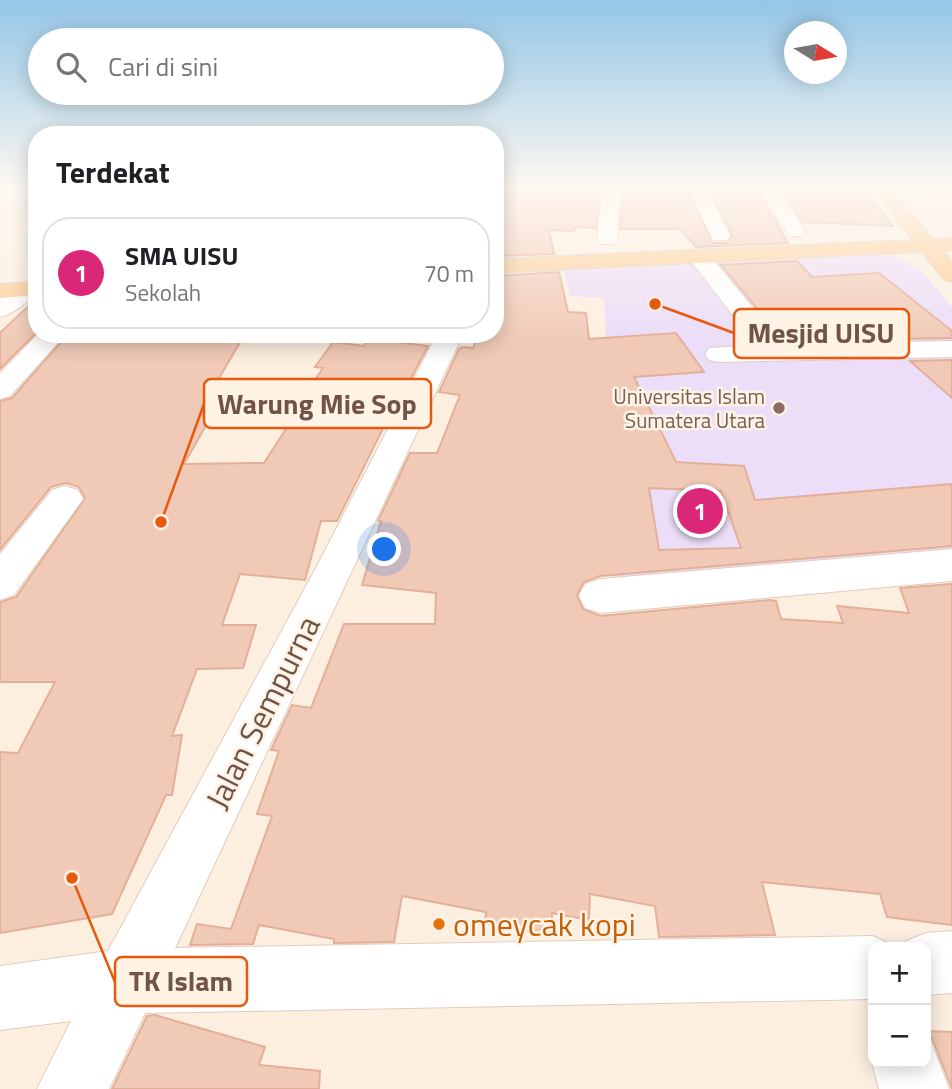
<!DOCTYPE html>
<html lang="id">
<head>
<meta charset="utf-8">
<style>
	:root { --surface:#fff; --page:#f2f2f2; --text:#202124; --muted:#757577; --line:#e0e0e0; --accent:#db2777 }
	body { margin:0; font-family:"Titillium Web",sans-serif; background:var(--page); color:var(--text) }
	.controls { position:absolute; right:21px; bottom:21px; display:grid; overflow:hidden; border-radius:14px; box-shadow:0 4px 18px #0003 }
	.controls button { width:63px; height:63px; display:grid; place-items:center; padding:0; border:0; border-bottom:2px solid var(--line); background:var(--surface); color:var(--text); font:35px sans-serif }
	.compass { position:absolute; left:784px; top:21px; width:63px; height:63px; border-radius:50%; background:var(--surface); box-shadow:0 4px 18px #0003; rotate:101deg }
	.you { position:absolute; left:385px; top:550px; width:24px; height:24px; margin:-18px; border:5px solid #fff; border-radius:50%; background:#1a73e8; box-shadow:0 0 0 10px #1a73e833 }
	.badge { display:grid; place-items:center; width:46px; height:46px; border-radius:50%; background:var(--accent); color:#fff; font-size:23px; font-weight:700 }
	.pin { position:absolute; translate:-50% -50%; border:4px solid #fff; box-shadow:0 2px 7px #0006 }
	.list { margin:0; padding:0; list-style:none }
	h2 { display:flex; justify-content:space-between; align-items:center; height:91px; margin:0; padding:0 28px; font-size:30px }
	h2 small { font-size:23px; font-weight:400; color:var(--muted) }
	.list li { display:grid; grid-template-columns:46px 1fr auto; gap:21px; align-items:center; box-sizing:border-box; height:112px; margin:0 14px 14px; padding:0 14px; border:2px solid var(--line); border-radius:28px }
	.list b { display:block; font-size:26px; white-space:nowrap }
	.list p { margin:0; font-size:23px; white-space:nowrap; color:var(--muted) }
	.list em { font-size:23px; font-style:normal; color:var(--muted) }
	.icon { flex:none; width:38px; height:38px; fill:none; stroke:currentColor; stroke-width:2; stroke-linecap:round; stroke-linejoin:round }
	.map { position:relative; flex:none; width:952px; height:1089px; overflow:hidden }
	.search { position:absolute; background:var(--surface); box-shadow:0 4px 18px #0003; left:28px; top:28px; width:476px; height:77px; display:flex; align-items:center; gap:18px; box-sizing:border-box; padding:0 24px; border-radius:38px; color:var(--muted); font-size:26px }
	.panel { position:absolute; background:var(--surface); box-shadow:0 4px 18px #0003; left:28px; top:126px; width:476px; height:217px; border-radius:28px }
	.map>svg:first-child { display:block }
	.education { fill:#ecddf8 }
	.building { fill:#f1cab7; stroke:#e4af98; stroke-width:2; fill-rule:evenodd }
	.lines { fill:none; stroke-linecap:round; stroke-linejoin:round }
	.minor-casing { stroke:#e2ccbf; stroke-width:2 }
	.major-casing { stroke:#dad2cf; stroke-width:2 }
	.minor { fill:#fff; fill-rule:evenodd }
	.major { fill:#fbce97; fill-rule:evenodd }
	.education-dot { fill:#8d6e63; stroke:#fff3e6; stroke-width:2.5 }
	.food-dot { fill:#e8710a; stroke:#fff3e6; stroke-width:2.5 }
	.labels { text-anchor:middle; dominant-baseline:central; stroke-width:5; stroke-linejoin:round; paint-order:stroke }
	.far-education-label { font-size:21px; fill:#785e54; stroke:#fff3e6; text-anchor:end }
	.near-street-label { font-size:32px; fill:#725347; stroke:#fff3e6 }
	.near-food-label { font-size:32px; fill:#c56008; stroke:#fff3e6; text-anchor:start }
	.leader { fill:none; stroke:#e8590c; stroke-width:2.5 }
	.callout-dot { fill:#e8590c; stroke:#fff3e6; stroke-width:2.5 }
	.callout { fill:#fff3e6; stroke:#e8590c; stroke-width:2.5 }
	.callout-label { font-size:28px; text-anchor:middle; font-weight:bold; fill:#725347 }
</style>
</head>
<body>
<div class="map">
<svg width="952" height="1089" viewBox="0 0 952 1089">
	<rect width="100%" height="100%" fill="#fcefe0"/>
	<path class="education" d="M877 255 892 256 919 268 952 307V553L615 578 601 456 607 359 604 298 570 296 564 271Z"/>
	<path class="building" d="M507 187 582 190 583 187H600L596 228 574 227V231L549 230 554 254 495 256V197L503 194Z
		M624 187H686L713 243H727L732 235 709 187H756L788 243 696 247 680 229H620Z
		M779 187 832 190 830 187H862L893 226 803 222Z
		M797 261 812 277 879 273 952 331V338L784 341 721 265Z
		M559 272 568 312 586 313 589 339 676 333 704 372 634 377 676 462 744 466 755 500 952 484V546L600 576 584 582 577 595 583 609 600 616 770 600 776 601 781 619 843 623 837 606 909 613 900 588 952 584V925L887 917 880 894 762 882 775 935 659 937 655 906 590 894 589 920 552 913 551 936 485 923 486 912 402 896 394 942 334 943V939L259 925 253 944 190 945 197 924 231 929 272 816 257 814 279 751 271 750 292 705 311 708 344 624H435L436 593 362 585 381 521H378L410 453H437L460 395 439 392 459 349 462 347 473 348 479 334H495V276ZM649 488 721 491 741 548 659 550Z
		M37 298V332L0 369V333Z
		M68 334H245L202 407 216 408 184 464 264 463 311 390H308L323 368 315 367 333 342 364 346 371 334H400L396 342 428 346 406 388H403L337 521H321L305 580 240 574 222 625H256L243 668 197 669 172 736 182 735 172 795H166L112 914 0 933V752L18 753 55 682H0V602L16 597 85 498 79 487 66 483 51 487 0 550V401L12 398Z
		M952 360V398L910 361Z
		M155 1015 265 1047 259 1065 320 1071 319 1089H112L147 1016Z
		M926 1031 952 1032V1089L932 1038 926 1034Z"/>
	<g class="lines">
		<g class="minor-casing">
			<path id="minor" d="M495 187H505L501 193 495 194Z
				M603 187H621L617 240 614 244H600L597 240Z
				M688 187H706L730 236 727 240H713Z
				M758 187H776L806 232 803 236H789Z
				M930 187H952V193C936 197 888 208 877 196L886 191Z
				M37 190V200L0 201V191Z
				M698 249 706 251 783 344 952 341V357L719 362 709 360 705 354 709 348 756 345 687 256 690 251Z
				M26 282 34 284 37 287C33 300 13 314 0 317V298L18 284Z
				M38 334H66L10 396 0 399V373Z
				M437 334H463L175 948 873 936 896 947H873V999L145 1013 109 1089H37L71 1021 0 1030V966L108 951 317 566Z
				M65 486 78 490 83 499 14 595 0 600V554L52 490Z
				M952 549V581L600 613 585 608 579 596 585 584 600 579Z
				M952 931V993L926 995V947H901L904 942 926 933Z
				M926 1037 930 1039 949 1089H879L872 1063 873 1059V1063H926Z"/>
		</g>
		<g class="major-casing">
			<path id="major" d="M871 187H890L933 239 952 238V250L944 251 952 261V282L944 280 922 252 495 273V259L912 240Z
				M37 281V295L0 298V284Z"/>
		</g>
		<use href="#minor" class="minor"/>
		<use href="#major" class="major"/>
	</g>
	<linearGradient id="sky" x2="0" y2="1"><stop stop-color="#93c6e7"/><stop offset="0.55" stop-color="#fef8f1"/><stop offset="1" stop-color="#fef8f1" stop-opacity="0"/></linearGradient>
	<rect width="952" height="340" fill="url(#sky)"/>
	<circle class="education-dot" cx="779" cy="408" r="7"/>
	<circle class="food-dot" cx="439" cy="924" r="7"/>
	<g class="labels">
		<g class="far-education-label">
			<text x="765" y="396">Universitas Islam<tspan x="765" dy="24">Sumatera Utara</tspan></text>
		</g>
		<g class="near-street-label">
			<text transform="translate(262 712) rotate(-63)">Jalan Sempurna</text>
		</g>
		<g class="near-food-label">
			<text x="453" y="924">omeycak kopi</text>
		</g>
	</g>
	<path class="leader" d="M655 304L734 333M161 522L204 404M72 878L115 982"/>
	<g class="callout-dot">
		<circle cx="655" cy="304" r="7"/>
		<circle cx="161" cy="522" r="7"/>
		<circle cx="72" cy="878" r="7"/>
	</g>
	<g class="callout">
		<rect x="734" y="309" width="175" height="49" rx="7"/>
		<rect x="204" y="379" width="227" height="49" rx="7"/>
		<rect x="115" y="957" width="132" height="49" rx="7"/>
	</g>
	<g class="callout-label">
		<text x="821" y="343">Mesjid UISU</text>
		<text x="317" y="414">Warung Mie Sop</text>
		<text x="181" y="991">TK Islam</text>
	</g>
</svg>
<div class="controls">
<button>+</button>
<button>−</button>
</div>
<svg class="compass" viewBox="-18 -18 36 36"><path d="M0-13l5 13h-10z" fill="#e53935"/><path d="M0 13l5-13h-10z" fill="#757577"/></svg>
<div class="you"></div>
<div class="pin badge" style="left:700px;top:511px">1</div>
<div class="search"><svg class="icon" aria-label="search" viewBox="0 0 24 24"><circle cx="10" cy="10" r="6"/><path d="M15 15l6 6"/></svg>Cari di sini</div>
<section class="panel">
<h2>Terdekat<small></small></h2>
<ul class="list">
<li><span class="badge">1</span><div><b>SMA UISU</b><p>Sekolah</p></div><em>70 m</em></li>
</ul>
</section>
</div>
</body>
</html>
